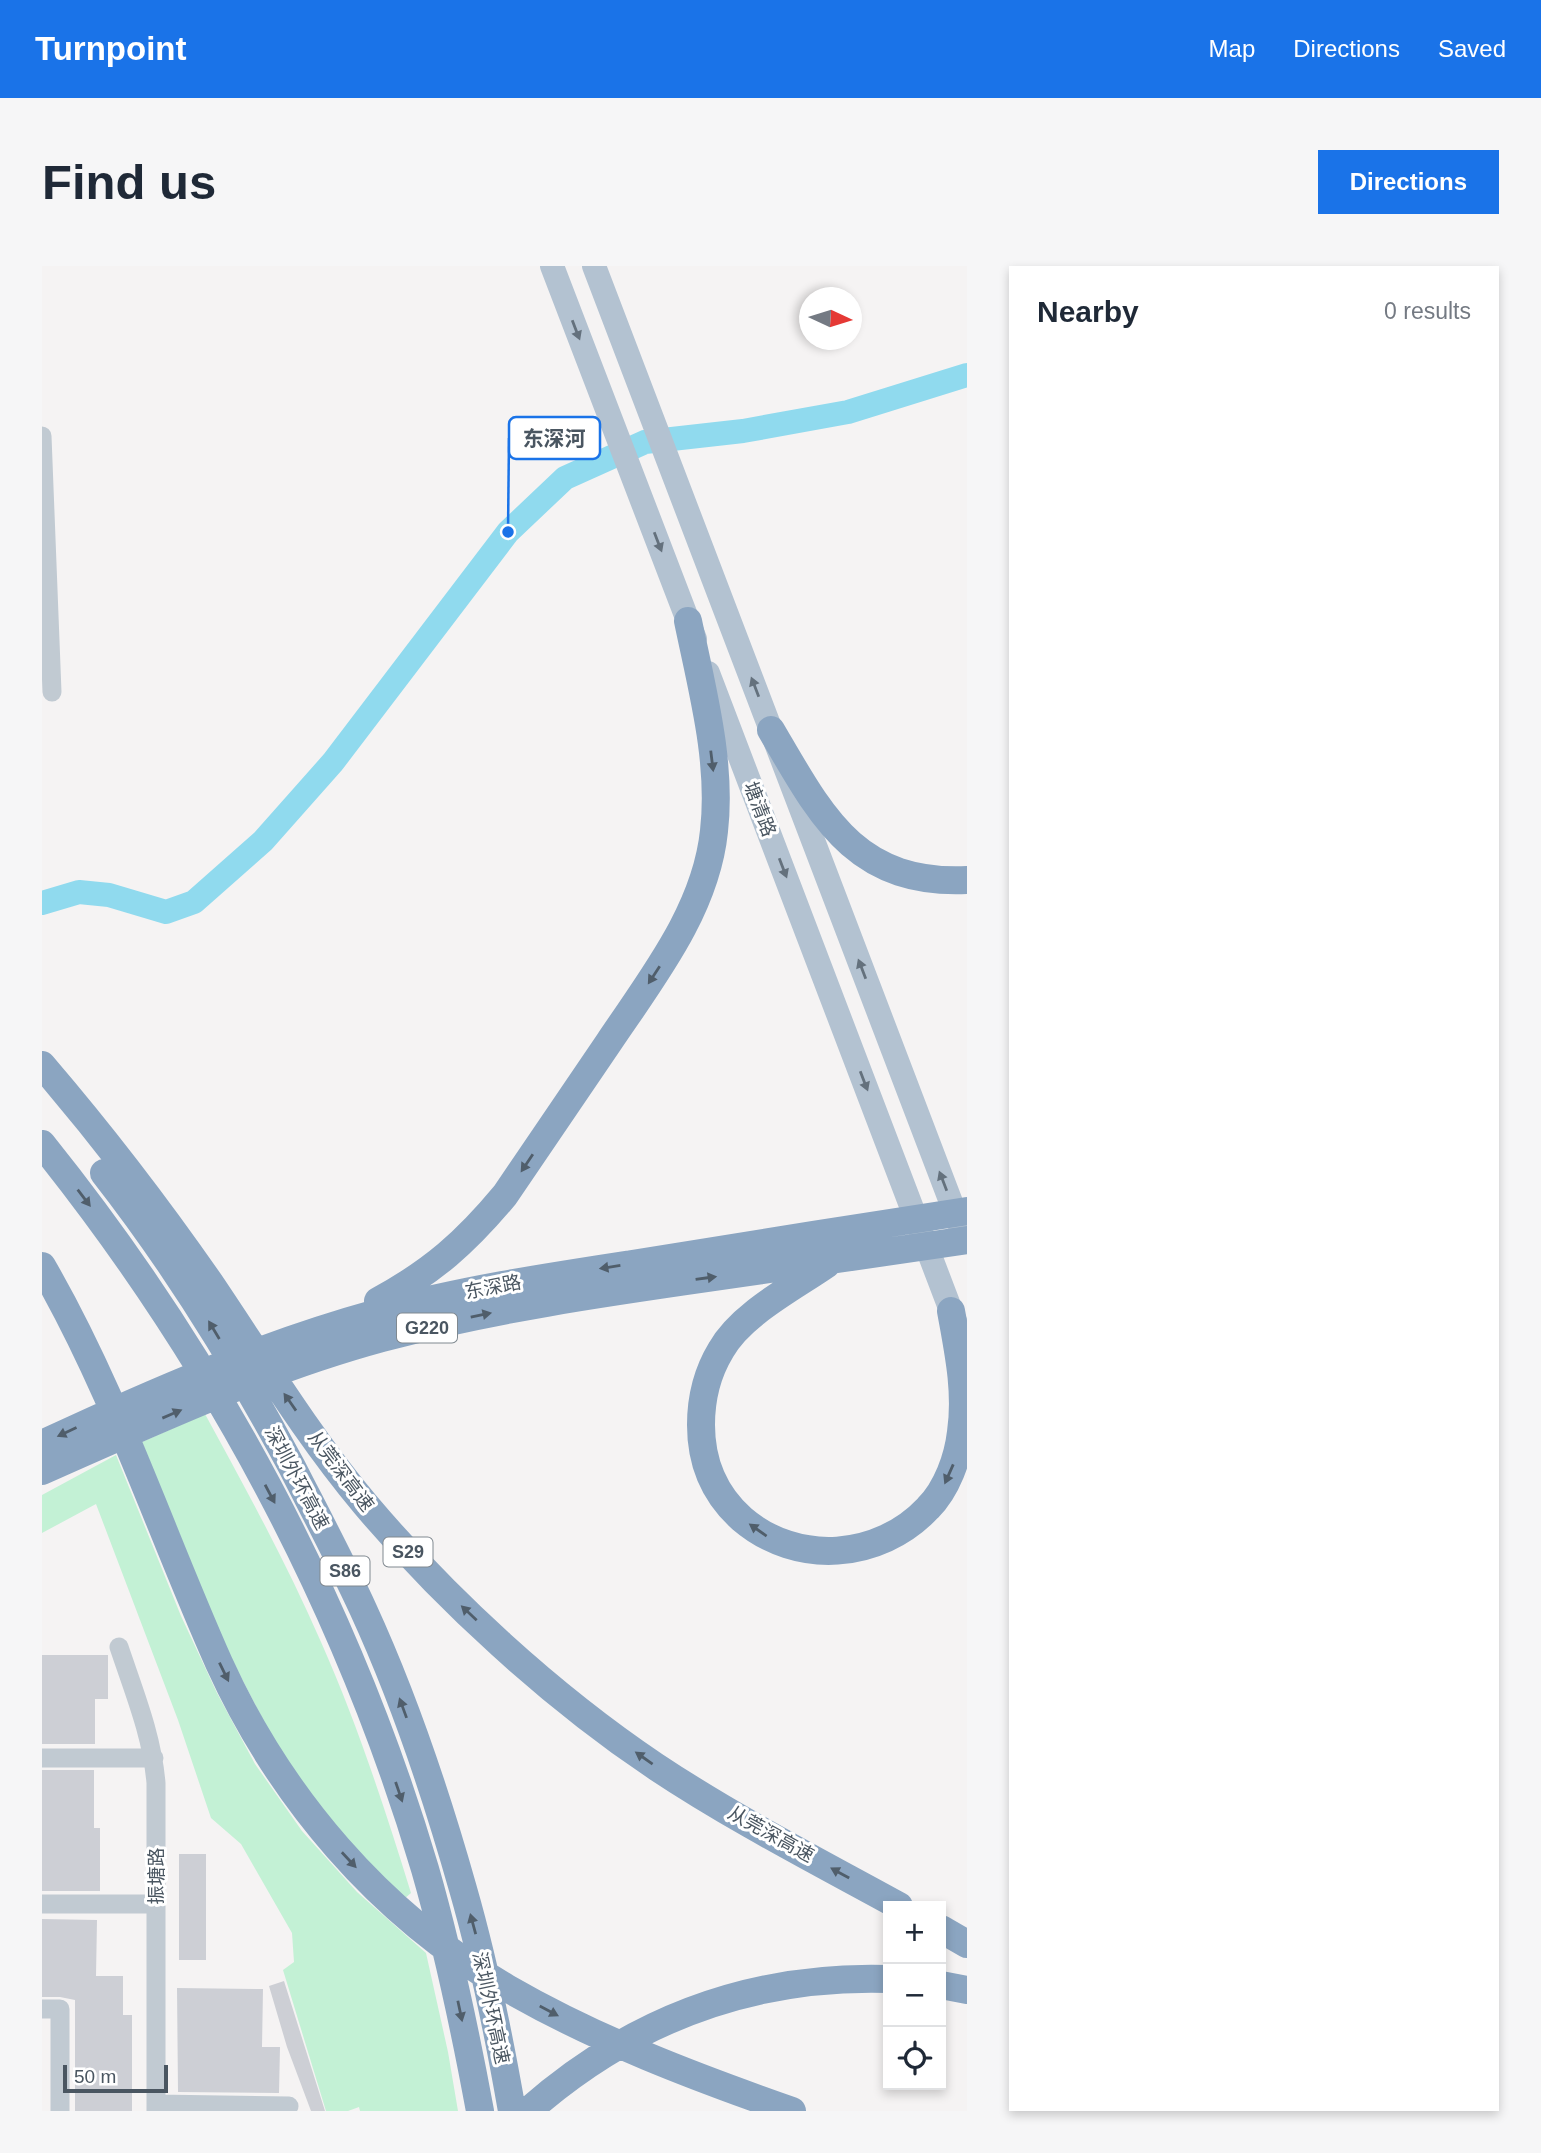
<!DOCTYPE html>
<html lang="en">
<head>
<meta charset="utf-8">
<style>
	:root { --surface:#fff; --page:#f6f6f7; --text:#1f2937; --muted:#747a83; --line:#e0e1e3; --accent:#1a73e8 }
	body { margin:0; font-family:Helvetica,"Noto Sans SC",sans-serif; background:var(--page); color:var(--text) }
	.controls { position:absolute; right:21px; bottom:21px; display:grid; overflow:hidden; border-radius:0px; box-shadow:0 4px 10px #0003 }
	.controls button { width:63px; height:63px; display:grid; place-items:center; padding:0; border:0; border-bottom:2px solid var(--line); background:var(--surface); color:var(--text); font:35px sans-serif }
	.compass { position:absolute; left:757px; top:21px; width:63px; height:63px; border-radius:50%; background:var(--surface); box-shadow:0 4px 10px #0003; rotate:94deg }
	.scale { position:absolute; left:21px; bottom:18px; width:105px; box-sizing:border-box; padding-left:7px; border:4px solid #4a5661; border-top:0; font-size:19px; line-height:24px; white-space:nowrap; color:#4a5661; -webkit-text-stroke:5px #fff; paint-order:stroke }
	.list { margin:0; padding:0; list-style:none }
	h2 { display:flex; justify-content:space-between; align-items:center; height:91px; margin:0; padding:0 28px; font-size:30px }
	h2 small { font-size:23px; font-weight:400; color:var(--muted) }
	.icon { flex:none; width:38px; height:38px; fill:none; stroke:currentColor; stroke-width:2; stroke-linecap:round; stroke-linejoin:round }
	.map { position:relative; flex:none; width:925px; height:1845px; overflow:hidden; border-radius:0px }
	header { display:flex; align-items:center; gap:42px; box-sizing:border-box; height:98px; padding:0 35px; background:var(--accent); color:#fff }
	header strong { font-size:33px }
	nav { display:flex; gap:38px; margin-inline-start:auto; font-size:24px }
	.intro { display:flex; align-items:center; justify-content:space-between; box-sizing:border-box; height:168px; padding:0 42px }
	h1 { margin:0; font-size:49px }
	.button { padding:18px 32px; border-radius:0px; background:var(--accent); color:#fff; font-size:24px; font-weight:700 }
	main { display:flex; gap:42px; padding:0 42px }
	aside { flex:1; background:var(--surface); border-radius:0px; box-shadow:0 4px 10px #0003 }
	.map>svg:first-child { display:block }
	.green { fill:#c3f1d5 }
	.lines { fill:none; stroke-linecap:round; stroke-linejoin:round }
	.river { stroke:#90daee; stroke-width:24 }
	.building { fill:#cdcfd5 }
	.minor { stroke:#c1cad2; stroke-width:19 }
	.major { stroke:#b3c2d1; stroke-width:24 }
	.highway { stroke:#8ba5c1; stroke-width:28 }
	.oneway { fill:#64717d }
	.oneway2 { fill:#505e6b }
	.labels { text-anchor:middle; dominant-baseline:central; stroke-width:6; stroke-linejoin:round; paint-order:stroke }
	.shield { fill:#fff; stroke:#808990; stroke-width:2 }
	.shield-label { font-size:18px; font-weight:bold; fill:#4a5661 }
	.street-label { font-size:19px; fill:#4a5661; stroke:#fff }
	.leader { fill:none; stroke:#1a73e8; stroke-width:2.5 }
	.callout-dot { fill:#1a73e8; stroke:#fff; stroke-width:2.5 }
	.callout { fill:#fff; stroke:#1a73e8; stroke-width:2.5 }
	.callout-label { font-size:21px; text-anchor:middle; font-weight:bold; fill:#4a5661 }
</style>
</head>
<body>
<header>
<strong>Turnpoint</strong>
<nav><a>Map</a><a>Directions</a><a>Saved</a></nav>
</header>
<div class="intro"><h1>Find us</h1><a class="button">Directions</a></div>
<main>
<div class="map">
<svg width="925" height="1845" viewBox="0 0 925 1845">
	<rect width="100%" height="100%" fill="#f5f3f3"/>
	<path class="green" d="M163 1148C204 1223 245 1298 279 1376 315 1457 343 1543 369 1627L362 1633 293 1562 234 1479 183 1380 100 1176Z
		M74 1189 139 1350 175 1427 213 1498 260 1565 315 1626 384 1687 406 1786 416 1845H318L317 1841 306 1845H284L241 1704 252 1696 250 1667 199 1578 169 1552 136 1454 54 1238 0 1267V1229Z"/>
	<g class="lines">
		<path class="river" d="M0 637 37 626 67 629 124 646 152 636 221 575 291 496 466 266 523 212 603 176 701 165 806 146 925 109"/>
	</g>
	<path class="building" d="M0 1389H66V1433H53V1478H0Z
		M0 1504H52V1562H58V1625H0Z
		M137 1588H164V1694H137Z
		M0 1653 55 1654 54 1710H81V1749H90V1845H33V1734L18 1731H0Z
		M242 1715 283 1845H269L245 1781 227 1720Z
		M135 1722 221 1723 220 1781H238L237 1827 136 1826Z"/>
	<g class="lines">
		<path class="minor" d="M0 170 10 426
			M77 1381C92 1426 110 1469 114 1517V1845
			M0 1492H112
			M0 1638H114
			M0 1743H18V1845
			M114 1838 247 1840"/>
		<path class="major" d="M510 0 653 373
			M552 0 920 965
			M666 407 916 1063"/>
		<path class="highway" d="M729 464C779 549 812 619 925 614
			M0 799C60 869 116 942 168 1017 218 1091 265 1169 323 1238 404 1334 509 1430 613 1500 691 1552 775 1595 857 1640
			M0 878C172 1092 305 1340 383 1603 406 1683 423 1764 438 1845
			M62 907C134 999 195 1098 250 1201 274 1248 299 1295 321 1343 361 1430 395 1531 421 1623 442 1696 457 1770 470 1845
			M785 998C752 1021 699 1048 679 1084 665 1107 659 1133 659 1159 659 1197 672 1228 700 1253 755 1300 837 1294 886 1242 905 1223 916 1192 919 1166 925 1125 916 1084 909 1045
			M0 1000C73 1126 118 1265 177 1397 238 1531 337 1648 465 1722 555 1774 653 1811 750 1845
			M336 1035C390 1006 424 976 463 929 498 878 532 827 567 776 610 712 664 644 672 565 680 496 660 423 646 355
			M0 1178C109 1127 219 1079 335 1047 419 1024 505 1011 590 998 702 980 813 962 925 945
			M0 1205C111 1156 222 1104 340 1072 450 1043 561 1027 673 1011 757 999 841 986 925 974
			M899 1663 925 1678
			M899 1719 925 1724
			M486 1845C589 1754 709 1709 846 1713"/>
	</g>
	<defs><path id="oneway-solid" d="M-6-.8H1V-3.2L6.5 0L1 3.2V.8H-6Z" transform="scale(1.75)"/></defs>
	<g class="oneway">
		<use href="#oneway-solid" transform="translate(534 64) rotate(69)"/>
		<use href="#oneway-solid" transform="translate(616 276) rotate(69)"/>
		<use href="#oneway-solid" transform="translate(713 421) rotate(-111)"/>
		<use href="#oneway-solid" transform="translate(741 602) rotate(69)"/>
		<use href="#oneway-solid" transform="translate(820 703) rotate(-111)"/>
		<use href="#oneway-solid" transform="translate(822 815) rotate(69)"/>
		<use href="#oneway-solid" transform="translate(901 915) rotate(-111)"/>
	</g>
	<g class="oneway2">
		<use href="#oneway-solid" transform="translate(670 495) rotate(83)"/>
		<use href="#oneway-solid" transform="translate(612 709) rotate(123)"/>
		<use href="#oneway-solid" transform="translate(485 897) rotate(124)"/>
		<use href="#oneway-solid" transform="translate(42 932) rotate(53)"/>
		<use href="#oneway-solid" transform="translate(568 1001) rotate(171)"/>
		<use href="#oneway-solid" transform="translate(664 1012) rotate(-8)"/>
		<use href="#oneway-solid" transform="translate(439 1049) rotate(-12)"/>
		<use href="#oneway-solid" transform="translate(172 1064) rotate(-121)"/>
		<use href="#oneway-solid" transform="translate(248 1136) rotate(-125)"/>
		<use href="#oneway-solid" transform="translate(130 1148) rotate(-23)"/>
		<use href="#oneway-solid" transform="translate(25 1166) rotate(155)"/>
		<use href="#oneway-solid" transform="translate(907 1208) rotate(114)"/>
		<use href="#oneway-solid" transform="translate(228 1228) rotate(62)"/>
		<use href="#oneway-solid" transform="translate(716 1264) rotate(-145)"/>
		<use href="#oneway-solid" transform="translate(427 1347) rotate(-137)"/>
		<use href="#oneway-solid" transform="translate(182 1406) rotate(64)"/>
		<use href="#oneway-solid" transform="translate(361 1442) rotate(-110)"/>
		<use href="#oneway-solid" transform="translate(602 1492) rotate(-145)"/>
		<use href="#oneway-solid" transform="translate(357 1526) rotate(71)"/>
		<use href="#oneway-solid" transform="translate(307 1594) rotate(47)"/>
		<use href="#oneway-solid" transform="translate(798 1607) rotate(-151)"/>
		<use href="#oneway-solid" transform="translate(431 1658) rotate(-105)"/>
		<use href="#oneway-solid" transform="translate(418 1745) rotate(78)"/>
		<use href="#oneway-solid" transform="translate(507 1745) rotate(28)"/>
	</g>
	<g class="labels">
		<g class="shield">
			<rect x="355" y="1047.5" width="60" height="29" rx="5"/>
			<rect x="341.5" y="1271.5" width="49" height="29" rx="5"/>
			<rect x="278.5" y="1290.5" width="49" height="29" rx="5"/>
		</g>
		<g class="shield-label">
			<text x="385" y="1062">G220</text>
			<text x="366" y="1286">S29</text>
			<text x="303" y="1305">S86</text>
		</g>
		<g class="street-label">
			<text transform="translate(718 543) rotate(69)">塘清路</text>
			<text transform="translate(451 1021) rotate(-11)">东深路</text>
			<text transform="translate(299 1205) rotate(53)">从莞深高速</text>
			<text transform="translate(255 1212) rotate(62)">深圳外环高速</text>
			<text transform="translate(729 1568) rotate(29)">从莞深高速</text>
			<text transform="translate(114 1610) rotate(-90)">振塘路</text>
			<text transform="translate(449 1742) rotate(78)">深圳外环高速</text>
		</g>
	</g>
	<path class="leader" d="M466 266L467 172"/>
	<circle class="callout-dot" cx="466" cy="266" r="7"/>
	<rect class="callout" x="467" y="151" width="91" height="42" rx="7"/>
	<g class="callout-label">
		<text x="512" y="180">东深河</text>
	</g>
</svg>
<div class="controls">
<button>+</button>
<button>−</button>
<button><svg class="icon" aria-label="locate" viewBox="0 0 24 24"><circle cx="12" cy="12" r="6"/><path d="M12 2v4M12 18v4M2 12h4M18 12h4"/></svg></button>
</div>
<svg class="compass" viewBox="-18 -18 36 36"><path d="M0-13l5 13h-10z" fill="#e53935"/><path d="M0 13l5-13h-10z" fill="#747a83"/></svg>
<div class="scale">50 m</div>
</div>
<aside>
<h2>Nearby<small>0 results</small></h2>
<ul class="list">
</ul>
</aside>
</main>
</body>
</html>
